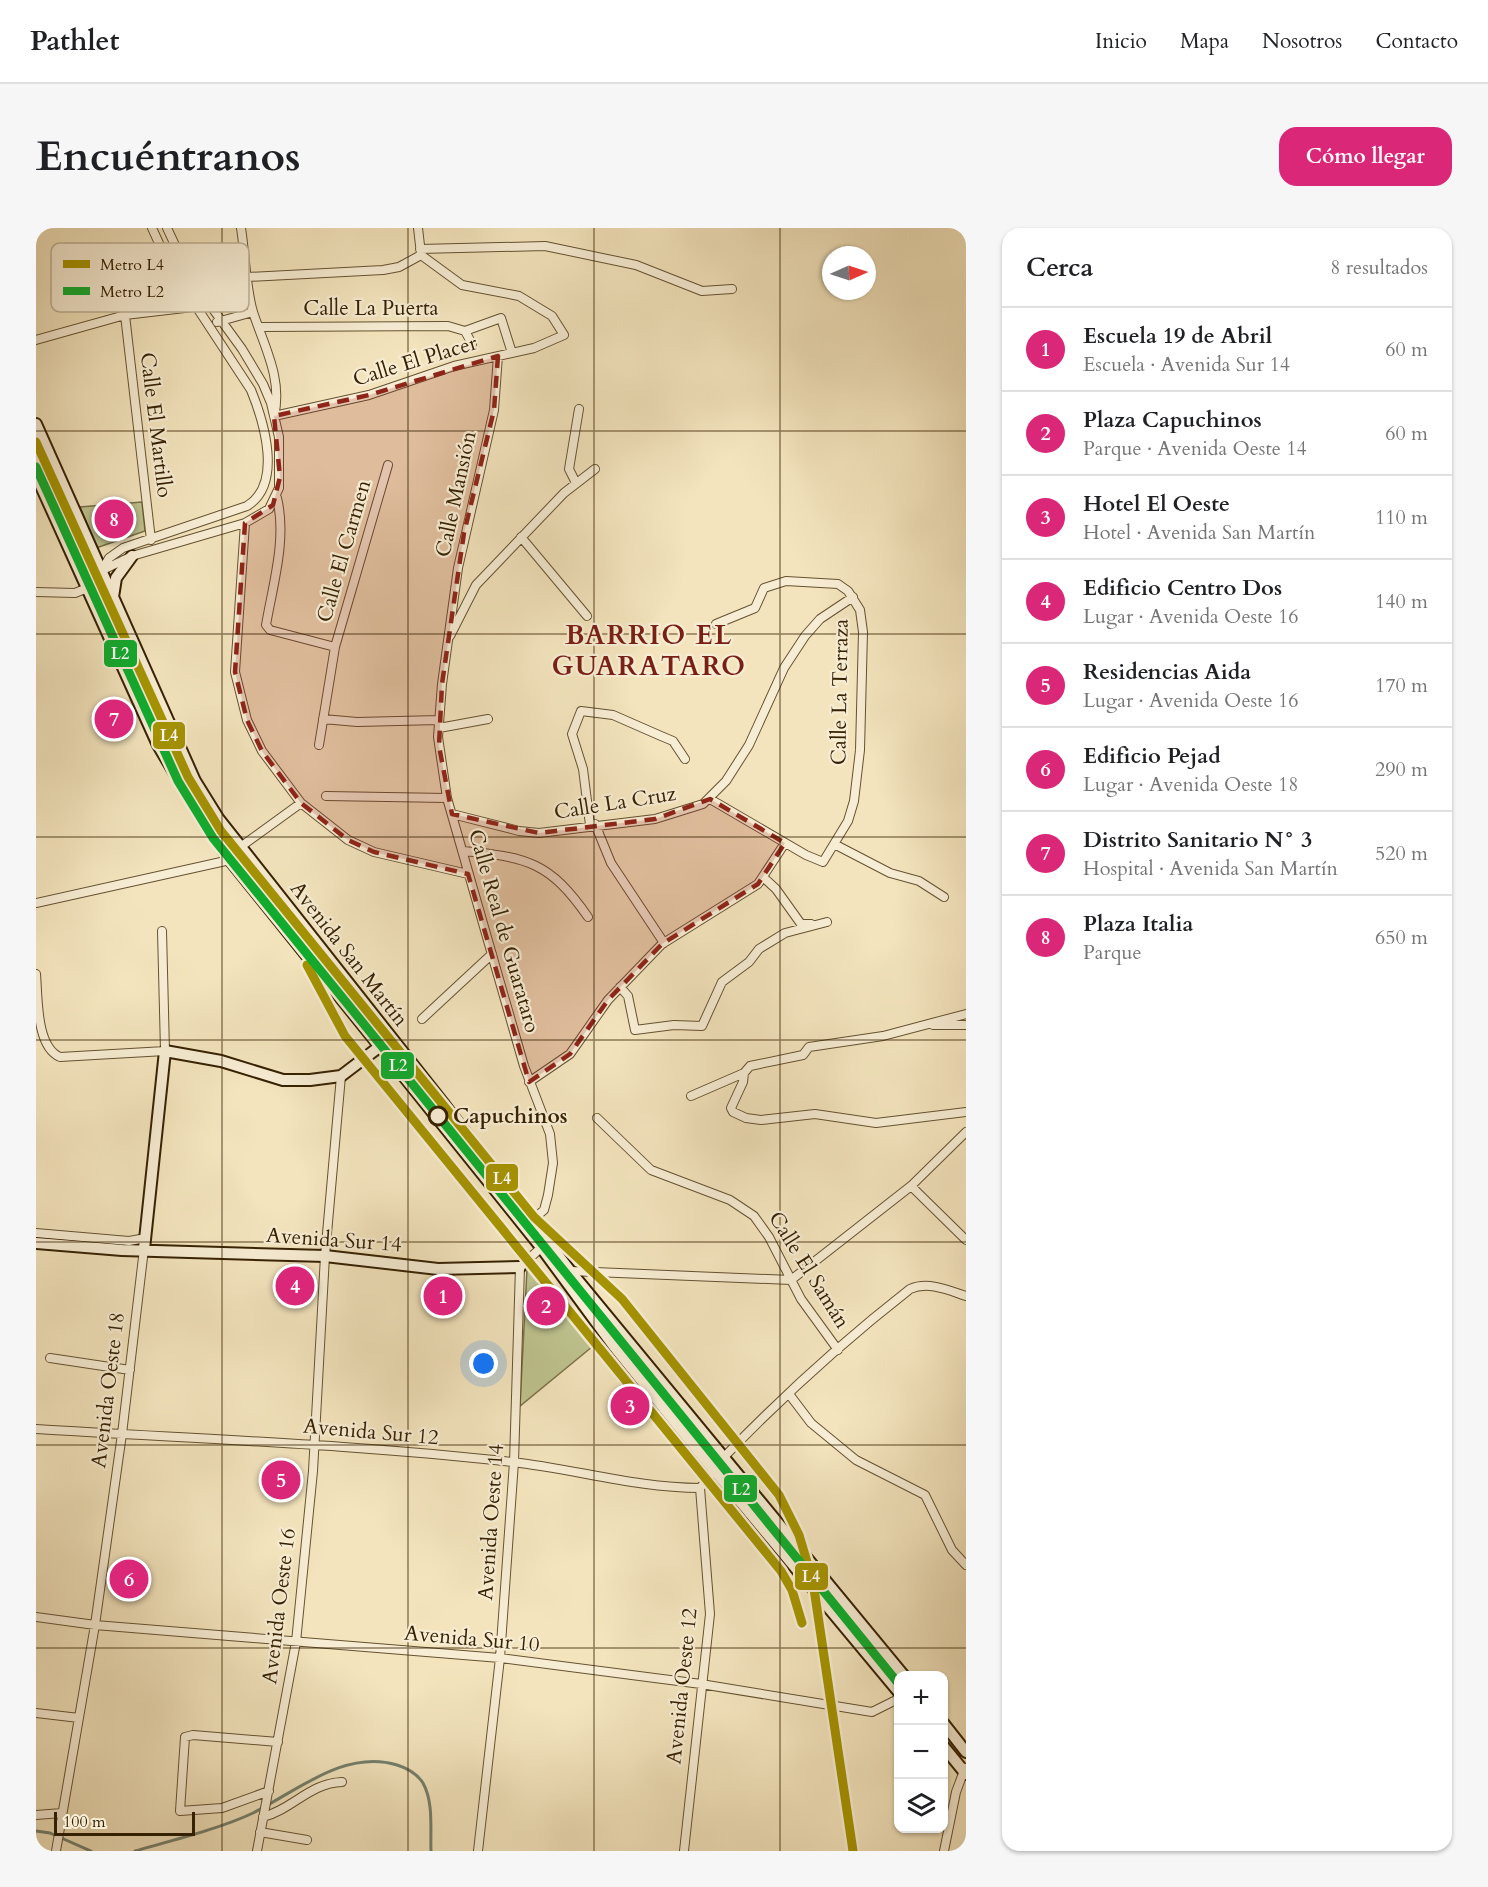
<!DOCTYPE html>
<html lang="es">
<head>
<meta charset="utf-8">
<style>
	:root { --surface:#fff; --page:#f6f6f6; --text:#202124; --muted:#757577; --line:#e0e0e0; --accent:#db2777 }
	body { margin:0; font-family:Cardo,serif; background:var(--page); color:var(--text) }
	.controls { position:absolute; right:18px; bottom:18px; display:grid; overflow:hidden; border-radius:12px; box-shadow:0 2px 4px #0004 }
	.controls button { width:54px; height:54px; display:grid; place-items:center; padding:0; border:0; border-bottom:2px solid var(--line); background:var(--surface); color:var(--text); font:30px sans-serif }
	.compass { position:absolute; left:786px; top:18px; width:54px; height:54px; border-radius:50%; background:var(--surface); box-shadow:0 2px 4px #0004; rotate:87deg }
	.scale { position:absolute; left:18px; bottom:15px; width:141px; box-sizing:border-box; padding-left:6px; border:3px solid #362102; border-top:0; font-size:16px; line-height:21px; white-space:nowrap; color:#362102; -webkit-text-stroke:4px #f7edd4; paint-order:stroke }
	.you { position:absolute; left:448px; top:1136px; width:21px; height:21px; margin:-15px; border:4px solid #fff; border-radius:50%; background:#1a73e8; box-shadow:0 0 0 9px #1a73e833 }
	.badge { display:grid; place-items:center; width:39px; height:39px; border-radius:50%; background:var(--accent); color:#fff; font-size:20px; font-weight:700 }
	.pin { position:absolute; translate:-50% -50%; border:3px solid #fff; box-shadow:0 2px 6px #0006 }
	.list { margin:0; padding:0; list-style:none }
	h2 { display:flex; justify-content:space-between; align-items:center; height:78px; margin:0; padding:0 24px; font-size:26px }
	h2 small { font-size:20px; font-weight:400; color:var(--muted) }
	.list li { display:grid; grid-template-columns:39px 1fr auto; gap:18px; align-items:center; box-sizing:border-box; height:84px; padding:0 24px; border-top:2px solid var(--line) }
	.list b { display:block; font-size:22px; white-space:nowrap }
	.list p { margin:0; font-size:20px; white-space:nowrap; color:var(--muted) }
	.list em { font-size:20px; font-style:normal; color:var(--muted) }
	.icon { flex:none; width:33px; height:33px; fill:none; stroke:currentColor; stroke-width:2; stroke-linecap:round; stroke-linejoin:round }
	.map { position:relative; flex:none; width:930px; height:1623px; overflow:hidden; border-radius:18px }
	header { display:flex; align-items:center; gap:36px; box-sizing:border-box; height:84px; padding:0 30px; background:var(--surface); border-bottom:2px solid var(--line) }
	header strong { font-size:28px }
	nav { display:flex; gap:33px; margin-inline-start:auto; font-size:21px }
	.intro { display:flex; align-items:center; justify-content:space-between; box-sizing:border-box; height:144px; padding:0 36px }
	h1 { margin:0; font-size:42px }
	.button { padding:15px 27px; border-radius:18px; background:var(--accent); color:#fff; font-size:21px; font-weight:700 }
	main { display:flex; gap:36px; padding:0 36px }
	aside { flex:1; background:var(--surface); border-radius:18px; box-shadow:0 2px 4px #0004 }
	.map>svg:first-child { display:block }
	.green { fill:#bec38f; stroke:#7a7248; stroke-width:1.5 }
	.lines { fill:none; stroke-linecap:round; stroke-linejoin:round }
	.stream { stroke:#737f6c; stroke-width:3 }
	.street-casing { stroke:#655231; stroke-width:10 }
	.secondary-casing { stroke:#362102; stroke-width:14 }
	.street { stroke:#f7edd4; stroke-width:8 }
	.secondary { stroke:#f7edd4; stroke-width:10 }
	.secondary-bridge-casing { stroke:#362102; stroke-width:14; stroke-linecap:butt }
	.secondary-bridge { stroke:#f7edd4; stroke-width:10 }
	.metro-1-casing { stroke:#f7edd4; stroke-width:14 }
	.metro-2-casing { stroke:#f7edd4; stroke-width:14 }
	.metro-1 { stroke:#a59301; stroke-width:9 }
	.metro-2 { stroke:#0ead2e; stroke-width:9 }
	.marked { fill:#8f2418; fill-opacity:0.2; stroke:#8f2418; stroke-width:4.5; stroke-dasharray:12 8; stroke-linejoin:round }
	.grid { fill:none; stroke:#362102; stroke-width:1.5; stroke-opacity:0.55 }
	.stop-dot { fill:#f7edd4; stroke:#362102; stroke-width:3 }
	.labels { text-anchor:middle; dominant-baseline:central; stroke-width:4.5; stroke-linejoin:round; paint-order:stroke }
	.street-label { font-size:21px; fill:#362102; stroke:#f7edd4 }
	.stop-label { font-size:21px; font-weight:bold; fill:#362102; stroke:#f7edd4; text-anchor:start }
	.district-label { font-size:27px; font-weight:bold; letter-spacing:1.5px; fill:#7a1f14; stroke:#f7edd4 }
	.key { fill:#f7edd4; stroke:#bdb095; stroke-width:1.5 }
	.key-label { font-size:16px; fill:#362102 }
	.line-badge { stroke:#f7edd4; stroke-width:2 }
	.badge-label { font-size:16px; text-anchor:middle; font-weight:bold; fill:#fff }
</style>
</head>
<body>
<header>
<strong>Pathlet</strong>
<nav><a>Inicio</a><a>Mapa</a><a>Nosotros</a><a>Contacto</a></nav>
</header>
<div class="intro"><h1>Encuéntranos</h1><a class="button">Cómo llegar</a></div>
<main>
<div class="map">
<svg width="930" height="1623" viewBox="0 0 930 1623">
	<rect width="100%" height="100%" fill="#f3e4bd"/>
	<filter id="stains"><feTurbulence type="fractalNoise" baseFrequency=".00333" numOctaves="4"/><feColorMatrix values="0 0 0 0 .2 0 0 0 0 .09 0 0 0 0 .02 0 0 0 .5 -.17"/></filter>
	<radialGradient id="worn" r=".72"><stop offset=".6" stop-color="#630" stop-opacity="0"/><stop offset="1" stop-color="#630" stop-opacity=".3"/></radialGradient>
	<path class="green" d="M106 274 109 303 60 320 44 279Z
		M491 1041H500L562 1114 484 1178Z"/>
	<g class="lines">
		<path class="stream" d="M0 1603 14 1605 55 1623
			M99 1623C134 1613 186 1600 217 1585 261 1563 309 1521 361 1537 371 1540 381 1546 387 1555 398 1575 394 1602 395 1623"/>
		<g class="street-casing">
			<path id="street" d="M205 0C209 25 210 61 217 84 228 118 247 151 238 188L333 167 418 138 498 120 528 107 516 88 483 68 426 57 385 27
				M382 0 385 26
				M384 21 509 18 600 37 666 63 696 61
				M212 49 347 42 363 39 385 27
				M89 87 115 312
				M181 94 217 84
				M224 99 412 98 429 103 436 116
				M429 103 465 90 476 125
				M0 112 89 87 174 77
				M462 128 458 182 422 340 406 456 402 509 411 570 488 838 514 906 517 935 512 967 508 982 495 993
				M540 255 533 241 543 181
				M241 270C251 311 237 356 230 397L234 402 299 419
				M209 295 199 444 211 492 226 523 265 575 312 612 338 624 432 646
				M485 309 551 388
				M67 342 96 328 209 295 233 281 243 260V209L235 175 227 156 206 121 174 77 145 30 131 0
				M64 345 73 330 87 320 211 278C247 256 228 194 215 162L133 37 116 0
				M0 364 39 365 54 359
				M414 408 440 357 528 265 559 241
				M287 491 321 494 403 492
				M403 500 452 491
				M283 517 299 419 352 237
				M290 568 411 570
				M674 571 770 627 787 634 812 593 818 573 824 522 827 404 824 382 812 363 802 356 750 353 728 360 719 380 680 396
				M416 586 483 603 503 605 619 591 667 576 690 553 713 517 748 440 769 408 784 391 817 369
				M559 596 575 635 628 715
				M554 597 547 541 536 506 545 483 577 487 625 508 637 513 649 531
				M798 616 854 645 883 653 908 669
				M203 620 265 575
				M427 623C491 629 514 634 552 689
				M727 649 740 661 765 696H775
				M0 675 194 632
				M0 746C2 770 0 819 24 829L129 823 126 703
				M584 759 592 768 599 802 638 797 666 798 686 754 713 734 723 721 749 705 791 694
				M386 791 456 726
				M897 797H930
				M708 845 707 854 695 880 697 884 710 890 725 892 779 886 840 895 930 884
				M493 854 534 826 572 772 626 716 722 656 749 615
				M655 868 708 845 714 838 767 827 773 819 847 808 930 786
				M561 890 615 942 694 972 718 988 733 1009 765 1071 802 1122
				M875 958 930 1012
				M0 1005 93 1013 110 1010
				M534 1043 755 1052 875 958 930 904
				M14 1130 94 1142
				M753 1166 775 1195 820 1232 889 1267 916 1322 930 1337
				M0 1201C159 1211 318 1216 476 1234 539 1241 601 1260 664 1260
				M664 1260C674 1249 681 1237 690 1227 747 1168 810 1111 874 1061 892 1053 912 1062 930 1068
				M0 1389 59 1397 464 1430 665 1456 836 1484 862 1471
				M0 1485 43 1490
				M233 1563 186 1580 144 1583 149 1509 157 1507 242 1514
				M0 1587 26 1585
				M227 1589C257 1581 274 1555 306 1554
				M224 1604 271 1612
				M20 1623 59 1397 86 1206 108 1021
				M221 1623 260 1414 277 1243 289 1028 305 848
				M442 1623 464 1430 478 1234 484 1039 509 1016
				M648 1623 674 1386 664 1260
				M908 1623 920 1564 929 1540"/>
		</g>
		<g class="secondary-casing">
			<path id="secondary" d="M0 196 159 553 182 590 407 875 534 1043 868 1448
				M0 247 122 517 170 598 194 632 505 1019 577 1117 668 1230 862 1463
				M77 369 80 350 96 328
				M122 494 140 538
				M0 1015 86 1022 289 1028 402 1041 484 1039
				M108 1021 129 823 185 833 247 852H274L305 848 347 816
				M908 1496 930 1524
				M908 1519 930 1546"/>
		</g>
		<use href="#street" class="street"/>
		<use href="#secondary" class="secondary"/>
		<g class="secondary-bridge-casing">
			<path id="secondary-bridge" d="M0 222 122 494"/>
		</g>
		<use href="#secondary-bridge" class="secondary-bridge"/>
		<g class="metro-1-casing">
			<path id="metro-1" d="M0 214 152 549 185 603 498 989 586 1071 743 1267 763 1307 777 1354 817 1623
				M271 737 309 808 745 1343 756 1362 766 1395"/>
		</g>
		<g class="metro-2-casing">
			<path id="metro-2" d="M0 239 142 553 177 610 862 1455"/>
		</g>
		<use href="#metro-1" class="metro-1"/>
		<use href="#metro-2" class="metro-2"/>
	</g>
	<path class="marked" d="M462 128 458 182 428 305 406 456 403 518 416 586 503 605 619 591 674 571 749 615 722 656 626 716 572 772 534 826 493 854 432 646 338 624 312 612 265 575 226 523 211 492 199 444 209 295 237 277 244 249 238 188 333 167Z"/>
	<path class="grid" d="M186 0V1623M372 0V1623M558 0V1623M744 0V1623M0 203H930M0 406H930M0 609H930M0 812H930M0 1014H930M0 1217H930M0 1420H930"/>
	<circle class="stop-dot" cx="402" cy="888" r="9"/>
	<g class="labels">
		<g class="street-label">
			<text x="335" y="80">Calle La Puerta</text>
			<text transform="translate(379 133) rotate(-17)">Calle El Placer</text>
			<text transform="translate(120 197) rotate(83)">Calle El Martillo</text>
			<text transform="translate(420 266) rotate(-78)">Calle Mansión</text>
			<text transform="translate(308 323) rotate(-74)">Calle El Carmen</text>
			<text transform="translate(804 464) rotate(-89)">Calle La Terraza</text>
			<text transform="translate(579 575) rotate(-9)">Calle La Cruz</text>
			<text transform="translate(468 703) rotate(74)">Calle Real de Guarataro</text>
			<text transform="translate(313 726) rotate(52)">Avenida San Martín</text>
			<text transform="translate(298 1012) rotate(4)">Avenida Sur 14</text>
			<text transform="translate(773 1042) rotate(58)">Calle El Samán</text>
			<text transform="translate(72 1162) rotate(-83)">Avenida Oeste 18</text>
			<text transform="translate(335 1204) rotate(5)">Avenida Sur 12</text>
			<text transform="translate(455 1294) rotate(-86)">Avenida Oeste 14</text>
			<text transform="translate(243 1378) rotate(-83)">Avenida Oeste 16</text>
			<text transform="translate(436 1411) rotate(5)">Avenida Sur 10</text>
			<text transform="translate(646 1458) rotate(-84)">Avenida Oeste 12</text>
		</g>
		<g class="stop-label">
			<text x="417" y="888">Capuchinos</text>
		</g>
		<g class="district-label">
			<text x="613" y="407">BARRIO EL<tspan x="613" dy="31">GUARATARO</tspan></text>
		</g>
	</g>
	<rect x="15" y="15" width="198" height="69" rx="9" class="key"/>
	<rect x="27" y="32" width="27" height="8" fill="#a59301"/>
	<rect x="27" y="59" width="27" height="8" fill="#0ead2e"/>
	<g class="key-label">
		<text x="64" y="42">Metro L4</text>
		<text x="64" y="69">Metro L2</text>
	</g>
	<g class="line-badge">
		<rect x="67" y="411" width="35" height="29" rx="6" fill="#0ead2e"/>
		<rect x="116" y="493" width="34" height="29" rx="6" fill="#a59301"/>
		<rect x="344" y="823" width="35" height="29" rx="6" fill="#0ead2e"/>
		<rect x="449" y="935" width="34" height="29" rx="6" fill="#a59301"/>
		<rect x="687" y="1246" width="35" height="29" rx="6" fill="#0ead2e"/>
		<rect x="758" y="1334" width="35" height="29" rx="6" fill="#a59301"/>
	</g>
	<g class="badge-label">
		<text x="84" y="431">L2</text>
		<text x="133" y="513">L4</text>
		<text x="362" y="843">L2</text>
		<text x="466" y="956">L4</text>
		<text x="705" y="1267">L2</text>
		<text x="775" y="1354">L4</text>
	</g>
	<rect width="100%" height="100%" filter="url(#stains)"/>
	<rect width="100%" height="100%" fill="url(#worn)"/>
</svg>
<div class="controls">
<button>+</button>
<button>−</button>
<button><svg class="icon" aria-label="layers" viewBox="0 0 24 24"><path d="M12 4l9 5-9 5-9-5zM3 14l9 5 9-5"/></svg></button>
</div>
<svg class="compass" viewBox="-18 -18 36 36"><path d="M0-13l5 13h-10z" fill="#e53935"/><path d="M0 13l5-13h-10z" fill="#757577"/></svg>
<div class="scale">100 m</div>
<div class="you"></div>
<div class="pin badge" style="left:407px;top:1068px">1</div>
<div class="pin badge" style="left:510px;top:1078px">2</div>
<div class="pin badge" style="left:594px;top:1178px">3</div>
<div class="pin badge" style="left:259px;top:1058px">4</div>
<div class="pin badge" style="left:245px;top:1252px">5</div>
<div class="pin badge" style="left:93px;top:1351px">6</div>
<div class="pin badge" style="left:78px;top:491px">7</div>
<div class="pin badge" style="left:78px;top:291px">8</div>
</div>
<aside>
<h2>Cerca<small>8 resultados</small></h2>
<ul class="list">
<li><span class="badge">1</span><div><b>Escuela 19 de Abril</b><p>Escuela · Avenida Sur 14</p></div><em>60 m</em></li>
<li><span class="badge">2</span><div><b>Plaza Capuchinos</b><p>Parque · Avenida Oeste 14</p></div><em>60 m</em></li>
<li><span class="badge">3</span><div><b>Hotel El Oeste</b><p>Hotel · Avenida San Martín</p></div><em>110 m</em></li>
<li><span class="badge">4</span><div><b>Edificio Centro Dos</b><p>Lugar · Avenida Oeste 16</p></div><em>140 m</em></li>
<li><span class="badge">5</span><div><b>Residencias Aida</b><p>Lugar · Avenida Oeste 16</p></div><em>170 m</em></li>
<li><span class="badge">6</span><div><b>Edificio Pejad</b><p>Lugar · Avenida Oeste 18</p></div><em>290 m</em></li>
<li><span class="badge">7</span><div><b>Distrito Sanitario N° 3</b><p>Hospital · Avenida San Martín</p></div><em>520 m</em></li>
<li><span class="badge">8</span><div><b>Plaza Italia</b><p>Parque</p></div><em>650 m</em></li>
</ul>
</aside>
</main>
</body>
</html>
